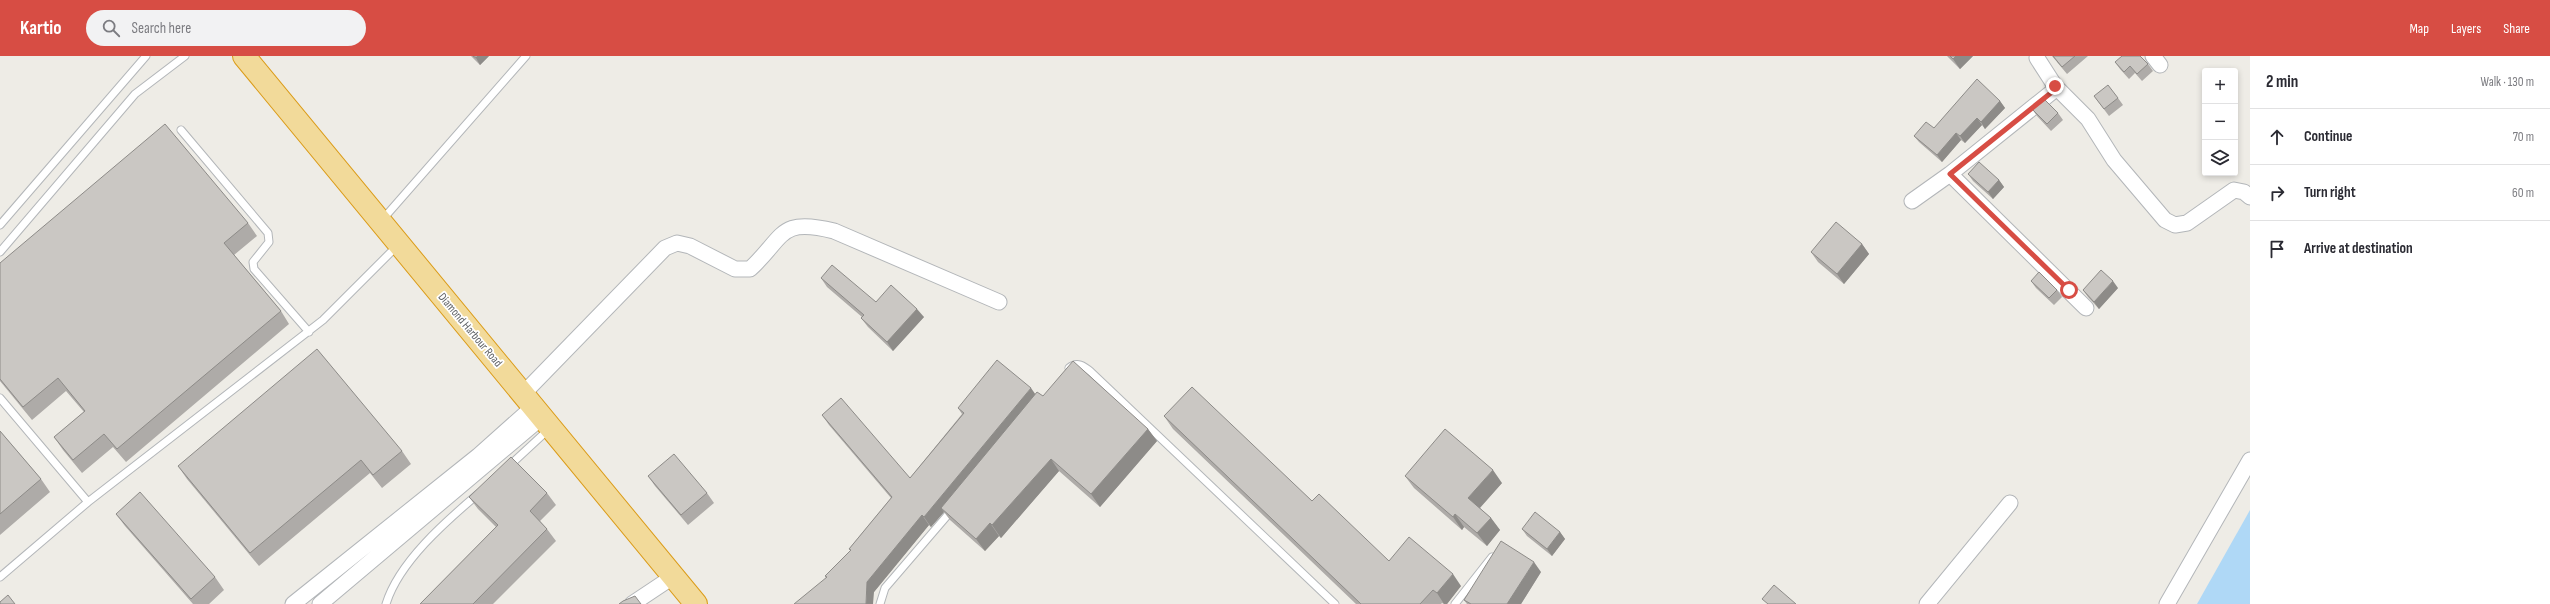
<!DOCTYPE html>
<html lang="en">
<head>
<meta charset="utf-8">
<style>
	:root { --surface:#fff; --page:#f2f2f3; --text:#2b2b33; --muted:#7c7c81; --line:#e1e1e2; --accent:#d74d44 }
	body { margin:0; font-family:"Sofia Sans Condensed",sans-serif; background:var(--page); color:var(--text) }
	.controls { position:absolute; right:12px; top:12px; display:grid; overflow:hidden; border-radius:4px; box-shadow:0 2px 6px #0003 }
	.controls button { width:36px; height:36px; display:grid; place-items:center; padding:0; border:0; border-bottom:1px solid var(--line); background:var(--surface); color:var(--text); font:20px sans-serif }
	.stop { position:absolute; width:12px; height:12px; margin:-9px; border:3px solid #d74d44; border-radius:50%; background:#fff }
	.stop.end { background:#d74d44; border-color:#fff; box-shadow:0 1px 4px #0008 }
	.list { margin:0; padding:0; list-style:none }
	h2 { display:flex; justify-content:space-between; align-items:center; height:52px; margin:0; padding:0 16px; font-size:17px }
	h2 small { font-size:13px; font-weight:400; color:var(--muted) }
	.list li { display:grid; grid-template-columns:26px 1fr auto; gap:12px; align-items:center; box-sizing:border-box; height:56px; padding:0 16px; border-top:1px solid var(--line) }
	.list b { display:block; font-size:15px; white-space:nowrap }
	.list em { font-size:13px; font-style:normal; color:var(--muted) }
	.icon { flex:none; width:22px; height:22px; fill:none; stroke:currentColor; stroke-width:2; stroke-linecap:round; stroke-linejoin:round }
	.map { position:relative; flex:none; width:2250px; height:548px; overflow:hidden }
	header { display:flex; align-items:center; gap:24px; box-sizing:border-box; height:56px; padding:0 20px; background:var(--accent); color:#fff }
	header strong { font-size:19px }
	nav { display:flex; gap:22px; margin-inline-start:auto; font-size:14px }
	.search { width:280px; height:36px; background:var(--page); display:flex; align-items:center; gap:10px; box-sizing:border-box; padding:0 14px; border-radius:22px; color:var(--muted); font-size:15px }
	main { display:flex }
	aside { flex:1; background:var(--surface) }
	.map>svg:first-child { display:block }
	.water { fill:#afd8f6 }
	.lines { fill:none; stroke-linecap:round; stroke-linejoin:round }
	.lane-casing { stroke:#b3b6b9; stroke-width:9 }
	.street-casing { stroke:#b3b6b9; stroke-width:17 }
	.highway-casing { stroke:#db9c19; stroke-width:24 }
	.lane { stroke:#fff; stroke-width:7 }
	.street { stroke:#fff; stroke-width:15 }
	.highway { stroke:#f2da9a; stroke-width:22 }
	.wall { fill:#aeaba8 }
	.shaded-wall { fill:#8d8b88 }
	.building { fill:#cac7c3; stroke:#8d8b88 }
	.route { stroke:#d74d44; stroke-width:5 }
	.labels { text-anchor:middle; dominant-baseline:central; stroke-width:3.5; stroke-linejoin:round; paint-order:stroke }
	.street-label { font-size:12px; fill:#5e6165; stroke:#fff }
</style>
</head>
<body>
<header>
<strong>Kartio</strong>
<div class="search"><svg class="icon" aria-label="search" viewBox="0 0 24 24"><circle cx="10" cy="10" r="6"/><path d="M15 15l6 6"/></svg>Search here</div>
<nav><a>Map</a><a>Layers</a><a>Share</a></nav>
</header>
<main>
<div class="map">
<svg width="2250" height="548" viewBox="0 0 2250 548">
	<rect width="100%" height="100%" fill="#eeece6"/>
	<path class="water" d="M2250 454V548H2197Z"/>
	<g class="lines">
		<g class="lane-casing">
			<path id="lane" d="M181 74 268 177 269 186 253 206 254 213 309 276
				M383 163 526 0
				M0 169 146 0
				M0 196 135 38 185 0
				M1069 312C1077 305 1084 310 1091 316L1335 548
				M0 342 88 446
				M508 411 549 373
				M0 521 88 446 323 264 398 189
				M386 548C399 506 445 466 478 438
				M880 548 885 532 952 454
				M1455 548 1492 501"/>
		</g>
		<g class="street-casing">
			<path id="street" d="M2153 0 2160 9
				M2055 30 2088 63 2114 104 2165 164 2175 169 2187 167 2234 134 2244 136 2250 141
				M1950 118 2086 252
				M1912 145 1950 118 2052 36 2055 30 2037 2
				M523 338 665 192 677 187 690 190 735 213H750C785 181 778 161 834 175L999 246
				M293 548 478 400 533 351
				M320 548 542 361
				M632 548 674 520
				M1927 548 2010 447
				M2167 548 2250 404"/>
		</g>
		<g class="highway-casing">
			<path id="highway" d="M244 0 696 548"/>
		</g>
		<use href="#lane" class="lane"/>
		<use href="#street" class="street"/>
		<use href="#highway" class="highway"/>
	</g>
	<path class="wall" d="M471 0H489L480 9Z
		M1947 0H1973L1960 13Z
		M2052 0H2088L2067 18Z
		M2115 6 2148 8 2153 15 2142 25 2135 17 2129 23 2120 13Z
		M2094 40 2118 42 2123 49 2109 60Z
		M2000 45 2005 52 1985 73 1982 69 1965 87 1961 84 1942 106 1919 86 1914 80 1934 72Z
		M2032 53 2058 57 2063 64 2051 75 2037 60Z
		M1968 118 1999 124 2004 131 1993 143 1973 125Z
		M248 167 257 180 234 199 281 255 289 268 126 406 113 391 82 417 63 394 54 381 84 356 66 335 32 364 0 325V207Z
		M1862 188 1869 198 1844 228 1818 206 1811 196Z
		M821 222 876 246 924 261 893 295 868 271 861 262 862 261 827 231Z
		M2031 225 2057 234 2062 241 2054 249 2036 232Z
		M2118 232 2099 253 2088 241 2083 234Z
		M1036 338 1148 373 1157 385 1100 451 1059 415 1001 482 999 480 985 495 950 464 944 456 931 471 929 469 874 536 826 522 825 520 851 495 849 493 891 442 829 369 822 359 910 422 962 358 958 352Z
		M1164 360 1312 445 1389 505 1461 530 1447 548H1444L1442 547 1441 548H1356L1173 373Z
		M0 375 41 423 50 436 0 479Z
		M402 395 411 408 382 432 370 417 259 510 187 423 178 410Z
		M648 420 707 437 714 447 688 469 655 430Z
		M1405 420 1502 427 1480 452 1491 462 1500 474 1487 490 1464 471 1462 474 1414 432Z
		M547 437 556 449 540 465 547 473 556 485 493 548H420L496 471 478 453 469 441Z
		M116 458 215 521 224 534 209 548H193L125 470Z
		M1522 473 1560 476 1565 483 1552 500 1527 480Z
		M1541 516 1521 548H1467L1464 544Z"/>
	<path class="shaded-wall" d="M478 0H489L480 9 476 2Z
		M1956 0H1973L1960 13 1953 3Z
		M2000 45 2005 52 1985 73 1981 66Z
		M1977 62 1982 69 1965 87 1960 80Z
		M1956 77 1961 84 1942 106 1937 99Z
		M1999 124 2004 131 1993 143 1988 136Z
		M1862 188 1869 198 1844 228 1837 218Z
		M2113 225 2118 232 2099 253 2094 246Z
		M917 253 924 261 893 295 887 286Z
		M1031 332 1038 342 941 452 944 456 931 471 924 461Z
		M1148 373 1157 385 1100 451 1091 438Z
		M1051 403 1059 415 1001 482 992 469Z
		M1493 414 1502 427 1477 455 1468 442Z
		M1455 458 1464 471 1462 474 1453 461Z
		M922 459 929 469 874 536 873 548H866L867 526Z
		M1491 462 1500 474 1487 490 1477 477Z
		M990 467 999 480 985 495 976 483Z
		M1560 476 1565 483 1552 500 1547 493Z
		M1534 506 1541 516 1521 548H1507Z
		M1453 518 1461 530 1447 548H1444L1437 537Z"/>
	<path class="building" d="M473 0H478L476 2Z
		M1950 0H1956L1953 3Z
		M2053 0H2075L2062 11Z
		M2122 0H2140L2148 8 2137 18 2130 10 2124 16 2115 6Z
		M1977 23 2000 45 1981 66 1977 62 1960 80 1956 77 1937 99 1914 80 1926 66 1934 72Z
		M2108 29 2118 42 2104 53 2094 40Z
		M2044 43 2058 57 2047 68 2032 53Z
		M165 68 248 167 224 187 281 255 117 393 104 378 73 404 54 381 85 355 58 322 23 351 0 323V207Z
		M1979 106 1999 124 1988 136 1968 118Z
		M1836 166 1862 188 1837 218 1811 196Z
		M832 209 876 246 891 229 917 253 887 286 861 262 864 259 821 222Z
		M2101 214 2113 225 2094 246 2083 234Z
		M2039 216 2057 234 2049 242 2031 225Z
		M317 293 402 395 373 419 361 404 250 497 178 410Z
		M997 304 1031 332 924 461 922 459 867 526 866 548H794L827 521 825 520 851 494 849 493 892 441 822 359 841 342 910 422 964 357 958 352Z
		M1073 305 1148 373 1091 438 1051 403 992 469 990 467 976 483 941 452 1037 336 1043 340Z
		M1192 331 1312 445 1319 438 1389 505 1409 481 1453 518 1437 537 1433 534 1420 548H1361L1164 360Z
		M1445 373 1493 414 1468 442 1491 462 1477 477 1455 458 1453 461 1405 420Z
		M0 375 41 423 0 458Z
		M674 398 707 437 681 459 648 420Z
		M511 401 547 437 530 455 547 473 473 548H420L498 469 469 441Z
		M140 436 215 521 191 543 116 458Z
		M1535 456 1560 476 1547 493 1522 473Z
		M1501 485 1534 506 1507 548H1471L1464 544Z
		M1774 529 1796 548H1768L1762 543Z
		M8 539 15 548H0V546Z
		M635 540 641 548H619L623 545Z"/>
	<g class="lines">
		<path class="route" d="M2055 30 2052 36 1950 118 2069 234"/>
	</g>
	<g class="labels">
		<g class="street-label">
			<text transform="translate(470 274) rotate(50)">Diamond Harbour Road</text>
		</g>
	</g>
</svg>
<div class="controls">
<button>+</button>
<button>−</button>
<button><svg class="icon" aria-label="layers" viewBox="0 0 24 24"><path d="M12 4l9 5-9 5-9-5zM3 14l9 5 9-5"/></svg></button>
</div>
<div class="stop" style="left:2069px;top:234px"></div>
<div class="stop end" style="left:2055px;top:30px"></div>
</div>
<aside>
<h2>2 min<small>Walk · 130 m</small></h2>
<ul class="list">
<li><svg class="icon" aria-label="ahead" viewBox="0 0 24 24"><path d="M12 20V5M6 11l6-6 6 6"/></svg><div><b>Continue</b></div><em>70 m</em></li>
<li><svg class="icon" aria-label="right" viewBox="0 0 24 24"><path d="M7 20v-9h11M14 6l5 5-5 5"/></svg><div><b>Turn right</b></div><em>60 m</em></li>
<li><svg class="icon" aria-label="arrive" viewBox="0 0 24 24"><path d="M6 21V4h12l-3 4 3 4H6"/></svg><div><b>Arrive at destination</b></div></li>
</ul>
</aside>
</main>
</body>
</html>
